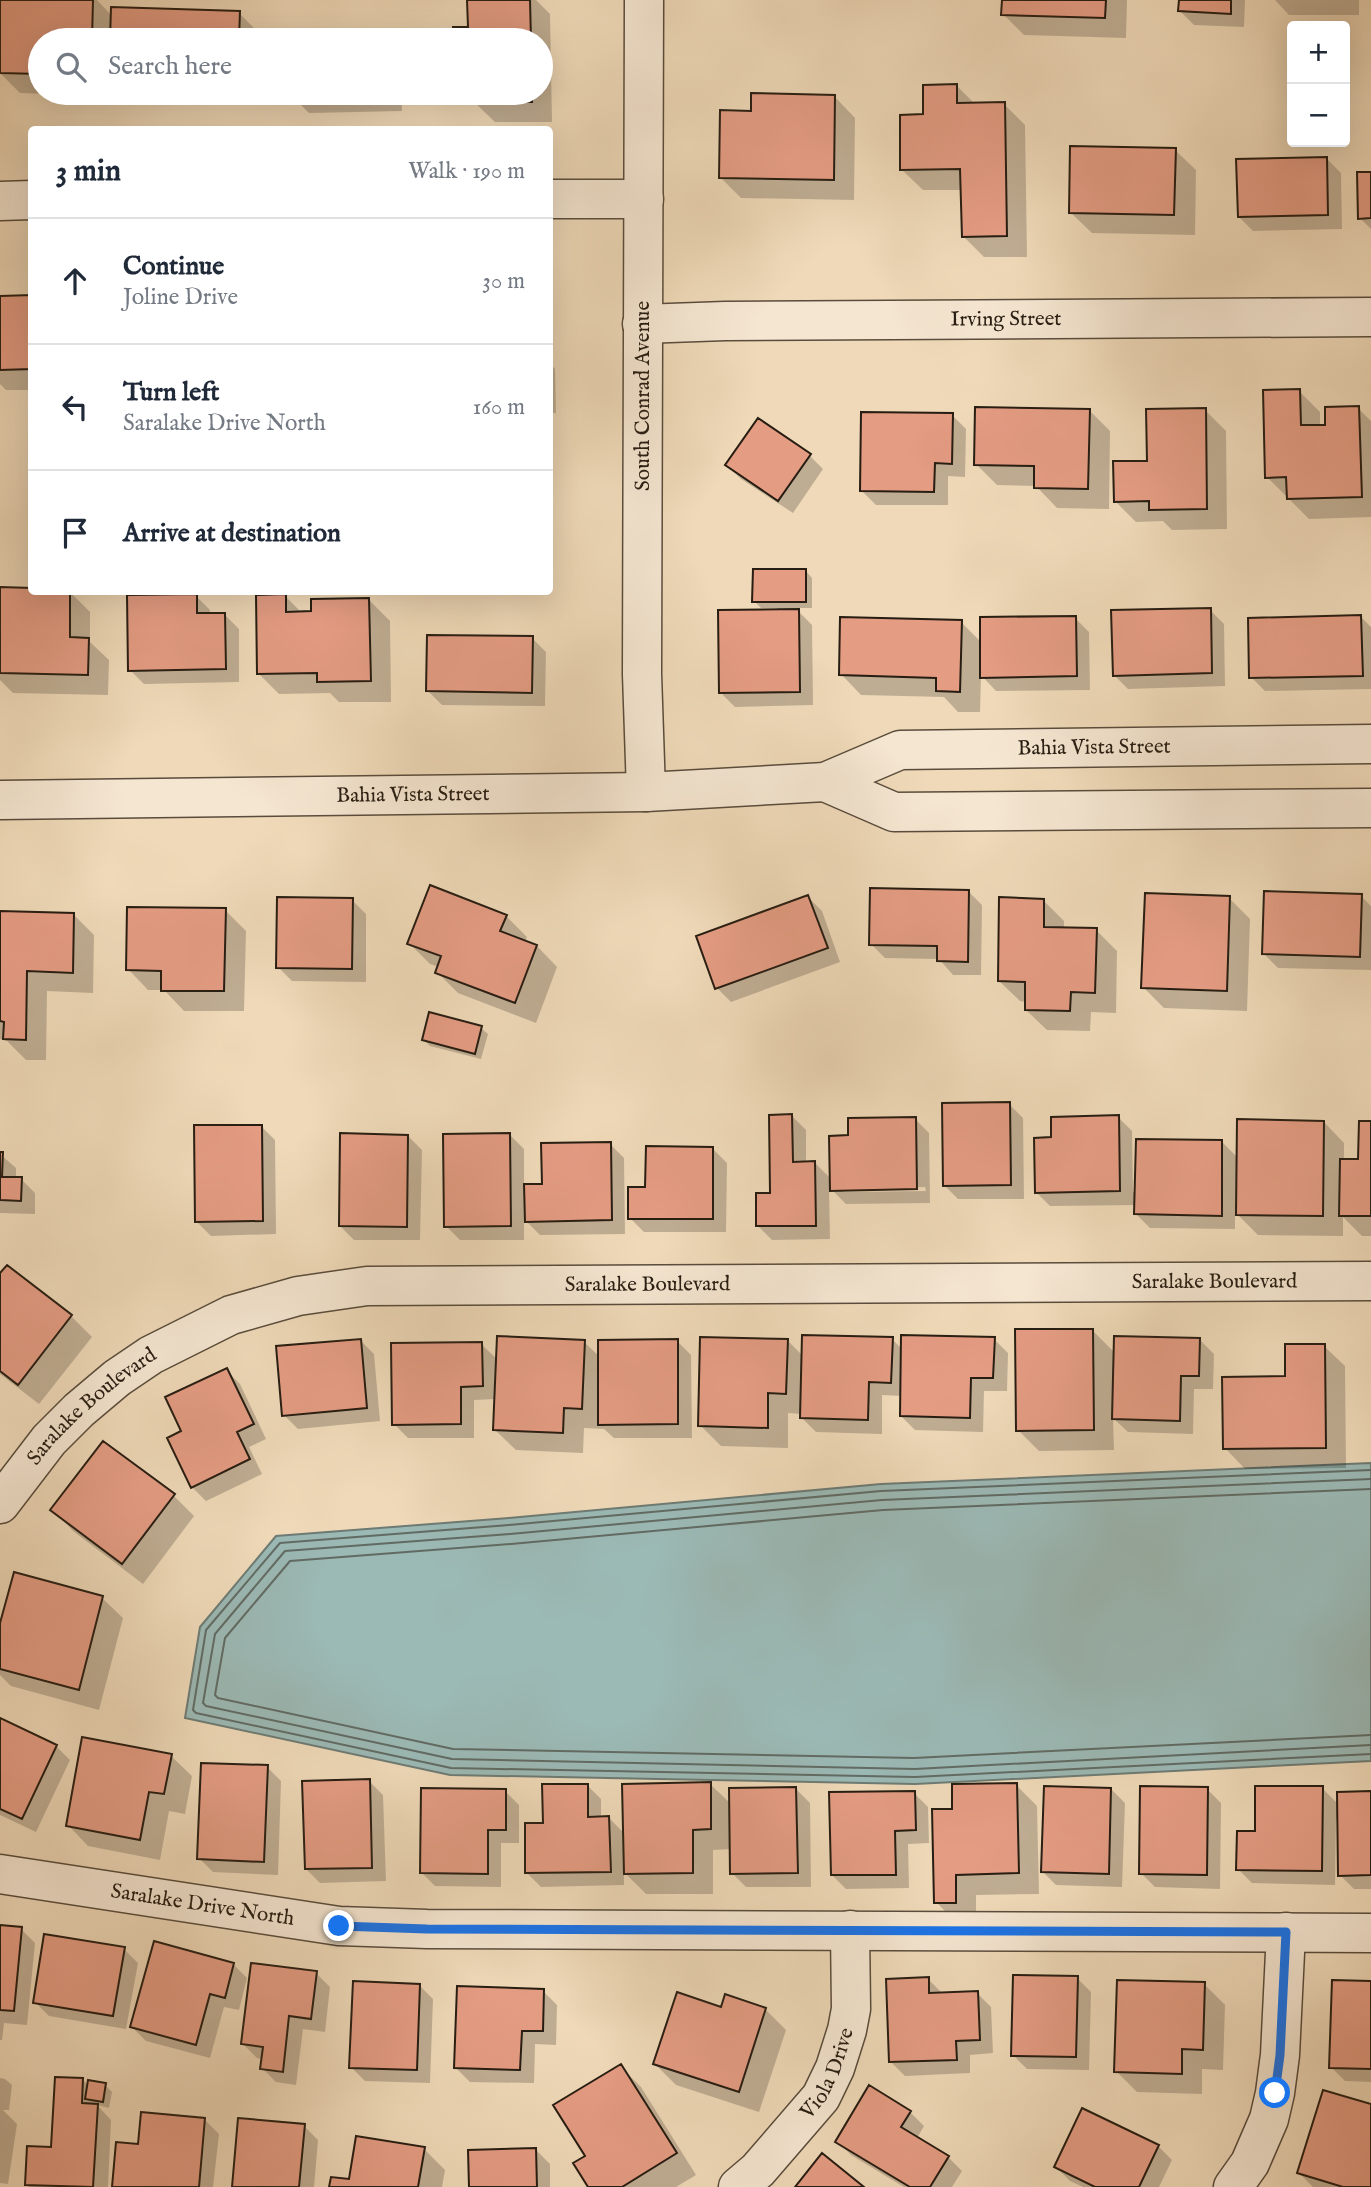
<!DOCTYPE html>
<html lang="en">
<head>
<meta charset="utf-8">
<style>
	:root { --surface:#fff; --page:#f6f6f7; --text:#1f2937; --muted:#747a83; --line:#e0e1e3 }
	body { margin:0; font-family:"IM FELL English",serif; background:var(--page); color:var(--text) }
	.controls { position:absolute; right:21px; top:21px; display:grid; overflow:hidden; border-radius:7px; box-shadow:0 7px 28px #0002 }
	.controls button { width:63px; height:63px; display:grid; place-items:center; padding:0; border:0; border-bottom:2px solid var(--line); background:var(--surface); color:var(--text); font:35px sans-serif }
	.stop { position:absolute; width:21px; height:21px; margin:-16px; border:5px solid #1a73e8; border-radius:50%; background:#fff }
	.stop.end { background:#1a73e8; border-color:#fff; box-shadow:0 2px 7px #0008 }
	.list { margin:0; padding:0; list-style:none }
	h2 { display:flex; justify-content:space-between; align-items:center; height:91px; margin:0; padding:0 28px; font-size:30px }
	h2 small { font-size:23px; font-weight:400; color:var(--muted) }
	.list li { display:grid; grid-template-columns:46px 1fr auto; gap:21px; align-items:center; box-sizing:border-box; height:126px; padding:0 28px; border-top:2px solid var(--line) }
	.list b { display:block; font-size:26px; white-space:nowrap }
	.list p { margin:0; font-size:23px; white-space:nowrap; color:var(--muted) }
	.list em { font-size:23px; font-style:normal; color:var(--muted) }
	.icon { flex:none; width:38px; height:38px; fill:none; stroke:currentColor; stroke-width:2; stroke-linecap:round; stroke-linejoin:round }
	.map { position:relative; flex:none; width:1371px; height:2187px; overflow:hidden }
	.search { position:absolute; background:var(--surface); box-shadow:0 7px 28px #0002; left:28px; top:28px; width:525px; height:77px; display:flex; align-items:center; gap:18px; box-sizing:border-box; padding:0 24px; border-radius:38px; color:var(--muted); font-size:26px }
	.panel { position:absolute; background:var(--surface); box-shadow:0 7px 28px #0002; left:28px; top:126px; width:525px; height:469px; border-radius:7px }
	.map>svg:first-child { display:block }
	.water { fill:#9bb9b5; stroke:#6d7b74; stroke-width:2 }
	.shadow { fill:#0003; fill-rule:evenodd }
	.lines { fill:none; stroke-linecap:round; stroke-linejoin:round }
	.shore { stroke:#616b64; stroke-width:2 }
	.building { fill:#e49c83; stroke:#271d12; stroke-width:2 }
	.minor-casing { stroke:#594c3c; stroke-width:41 }
	.tertiary-casing { stroke:#594c3c; stroke-width:41 }
	.minor { stroke:#f5e6d1; stroke-width:38 }
	.tertiary { stroke:#f5e6d1; stroke-width:38 }
	.route { stroke:#1a73e8; stroke-width:9 }
	.labels { text-anchor:middle; dominant-baseline:central; stroke-width:7; stroke-linejoin:round; paint-order:stroke }
	.street-label { font-size:21px; fill:#271d12; stroke:#f5e6d1 }
</style>
</head>
<body>
<div class="map">
<svg width="1371" height="2187" viewBox="0 0 1371 2187">
	<rect width="100%" height="100%" fill="#efd9b8"/>
	<filter id="stains"><feTurbulence type="fractalNoise" baseFrequency=".00286" numOctaves="4"/><feColorMatrix values="0 0 0 0 .2 0 0 0 0 .09 0 0 0 0 .02 0 0 0 .5 -.17"/></filter>
	<radialGradient id="worn" r=".72"><stop offset=".6" stop-color="#630" stop-opacity="0"/><stop offset="1" stop-color="#630" stop-opacity=".3"/></radialGradient>
	<path class="water" d="M1371 1463V1761L915 1784 450 1775 185 1718 200 1627 276 1536 509 1518 881 1484Z"/>
	<path class="shadow" d="M2 0H97L112 16 239 13 260 34V40H40V93H111V96L20 93 0 73Z
		M469 0H536L550 14 552 122H495L474 102V93H541V40H455V29H470Z
		M1003 0H1127L1126 38 1024 35 1003 14Z
		M1180 0H1245L1244 27 1194 25 1180 11Z
		M1275 0H1359V15H1289Z
		M386 37 390 40H294V39Z
		M957 86 976 105 1004 104 1025 125 1027 257H984L963 236 962 190H923L902 170 925 116Z
		M295 93H401L402 111 309 113 295 99Z
		M835 97 855 118 854 200 741 198 720 177 753 113Z
		M1175 150 1196 170 1195 235 1092 233 1071 213Z
		M1327 159 1341 173 1342 229 1253 231 1239 217Z
		M1371 174V229L1360 218Z
		M0 297H32V390H6L0 384Z
		M550 363 555 369 556 413H550Z
		M1299 391 1320 412V426H1327L1358 408 1371 421V517L1309 519 1267 477Z
		M1089 410 1110 431 1109 509 1057 508 1036 486 997 485 976 464Z
		M1205 410 1226 431 1227 529 1172 530 1163 521 1136 522 1115 501 1149 463Z
		M952 415 966 429 965 477 948 476V505H876L862 491Z
		M550 455 551 579H550Z
		M809 455 823 469 793 513 741 479 727 465Z
		M806 571 812 578V608H795L812 625 813 705 735 707 721 693 777 611V608H761L754 601Z
		M0 589 70 592 90 612V642L109 660 108 695 13 693 0 680Z
		M196 596 210 610V615H225L239 629V682L144 684 130 670Z
		M285 596 302 613 369 600 390 621 391 702H339L330 693 279 694 258 673Z
		M1210 610 1224 624 1225 686 1128 689 1114 675Z
		M1361 617 1371 627V689L1265 691 1251 677Z
		M1075 618 1089 632 1090 690 996 691 981 675 980 712H958L944 697 861 695 841 674 961 622 982 643Z
		M532 638 546 652 545 706 442 705 428 691Z
		M968 891 982 905 981 975H953L939 959 885 958 871 944Z
		M1361 896 1371 906V970L1278 968 1264 954Z
		M808 897 822 911 840 962 731 1002 717 988Z
		M1229 898 1250 919 1247 1011 1164 1008 1143 987Z
		M352 900 366 914V982L292 981 278 967Z
		M1043 900 1064 921V929L1096 930 1117 951 1116 1013 1091 1012 1090 1031 1047 1030 1026 1010 1027 1002 1020 1001 999 981Z
		M225 910 246 931 244 1011H184L164 990H148L128 969Z
		M0 913 73 914 94 935 93 993 47 991 46 1060H26L7 1041 0 1039Z
		M506 916 527 937 525 942 537 946 557 967 536 1023 458 993 437 972 439 967 430 964 409 943Z
		M481 1028 488 1034 481 1059 430 1046 424 1040Z
		M1009 1104 1023 1118 1024 1199H958L944 1185Z
		M792 1116 806 1130V1163H815L832 1180 849 1137 915 1119 929 1133 930 1203 846 1204 829 1187 830 1239 772 1240 758 1226 772 1195ZM925 1187 926 1191 843 1192V1189Z
		M1118 1117 1132 1131 1133 1192H1136L1222 1142 1238 1158 1324 1122 1344 1143V1161H1360L1371 1123V1236H1362L1343 1217V1236L1258 1235 1235 1212V1229L1150 1228 1136 1214V1205L1050 1206 1036 1192 1053 1139Z
		M261 1126 275 1140 276 1234 211 1236 197 1222Z
		M510 1135 524 1149V1186H543L610 1144 624 1158 625 1234 540 1235 524 1219V1240H460L446 1226Z
		M408 1136 422 1150 420 1240H354L340 1226Z
		M713 1149 727 1163 726 1232H644L630 1218 647 1189Z
		M0 1154 16 1168V1179H21L35 1193V1214L0 1213Z
		M0 1276 71 1316 92 1337 39 1404 0 1374Z
		M1092 1330 1116 1354 1200 1340 1214 1354 1213 1389H1194L1193 1434 1128 1432 1113 1418 1114 1450 1039 1451 1018 1430Z
		M892 1339 903 1350 994 1339 1008 1353 1007 1391H984L983 1432 915 1430 901 1416 902 1396 882 1395V1434L816 1432 802 1418V1414L788 1413V1448L721 1446 700 1425 787 1340 803 1356Z
		M360 1340 374 1354 380 1421 298 1429 284 1415Z
		M677 1341 691 1355 692 1438H614L604 1429 584 1428 583 1453 516 1450 495 1430 496 1399 474 1400V1438H408L394 1424 481 1344 498 1360 584 1342 600 1357Z
		M1324 1346 1345 1366 1346 1468 1245 1469 1225 1448 1287 1378Z
		M226 1370 240 1384 266 1439 249 1447 262 1474 206 1501 192 1487 184 1432Z
		M174 1496 194 1516 143 1584 73 1531 53 1510Z
		M102 1598 123 1618 99 1710 11 1686 0 1675V1630Z
		M0 1720 56 1746 70 1760 36 1832 0 1815Z
		M171 1756 192 1776 185 1814 169 1811 160 1860 88 1846 68 1825Z
		M267 1767 281 1781 278 1875 213 1872 199 1858Z
		M369 1781 383 1795 386 1881 320 1883 306 1869Z
		M710 1784 731 1804 796 1789 810 1803 811 1887H746L732 1873 731 1849 713 1850V1894H646L624 1872V1885L541 1887 527 1873 545 1825 587 1785 601 1799V1818H609L625 1834Z
		M1016 1785 1037 1806 1039 1894 976 1895V1923H957L936 1902Z
		M1322 1788 1339 1805 1371 1793V1889H1354L1340 1875 1339 1819H1336L1335 1885 1252 1883 1238 1869 1256 1833Z
		M1111 1789 1125 1803 1122 1887 1056 1885 1042 1871Z
		M1207 1789 1221 1803 1220 1889 1155 1887 1141 1873Z
		M505 1791 519 1805V1843H501V1887L435 1886 421 1872Z
		M914 1793 928 1807 929 1843 908 1844 909 1888 846 1889 832 1875Z
		M0 1926 21 1929 35 1943 27 2025 4 2023 2 2040H0Z
		M124 1949 138 1963 126 2029 49 2016 35 2002Z
		M233 1964 247 1978 239 2010 224 2007 210 2058 146 2041 132 2027Z
		M316 1973 330 1987 325 2032 303 2029 296 2085 276 2082 262 2068 263 2059 257 2058 243 2044Z
		M1077 1978 1091 1992 1089 2070 1027 2069 1013 2055Z
		M928 1979 942 1993H977L991 2007 993 2053 970 2055V2073L905 2076 891 2062Z
		M1371 1983V2082L1345 2081 1331 2067Z
		M1204 1984 1225 2005 1223 2070 1202 2069V2094L1137 2092 1116 2071Z
		M419 1985 433 1999 430 2083 365 2081 351 2067Z
		M543 1991 557 2005 556 2045 535 2044 534 2083 470 2082 456 2068Z
		M722 2009H765L786 2030 759 2112 676 2085 655 2064Z
		M620 2066 641 2087 696 2175 676 2187H590L587 2157Z
		M0 2078 5 2079 12 2085 9 2110H3L17 2124 8 2184 0 2183Z
		M83 2080 89 2086 105 2085 112 2092 109 2108 97 2105 111 2120 108 2187H29L27 2184 53 2149Z
		M1371 2106V2187H1313L1299 2173Z
		M910 2112 924 2126 917 2138 948 2157 962 2171 952 2187H904L851 2155 837 2141Z
		M205 2120 219 2134 213 2187H113L140 2145Z
		M304 2126 318 2140 314 2187H234Z
		M1158 2146 1172 2160 1159 2187H1083L1070 2181 1056 2167Z
		M424 2149 445 2170 442 2187H331L350 2181Z
		M536 2150 550 2164V2187H471Z"/>
	<g class="lines">
		<path class="shore" d="M1371 1470 881 1491 509 1525 280 1543 206 1630 193 1710 196 1713 451 1768 915 1777 1371 1754
			M1371 1479 882 1500 510 1534 285 1551 215 1634 203 1703 206 1706 452 1759 915 1769 1371 1745
			M1371 1489 883 1510 511 1544 290 1561 225 1638 215 1695 218 1698 453 1749 914 1758 1371 1735"/>
	</g>
	<path class="building" d="M0 0H93L92 40H40V74L0 73Z
		M467 0H530L531 40H453V27H468Z
		M1002 0H1106L1105 18 1001 15Z
		M1179 0H1231V14L1178 11Z
		M111 7 240 11 239 40H110Z
		M387 35V40H292V37Z
		M957 84V103L1005 102 1007 236 962 237 960 169 900 170V115L923 114V85Z
		M293 93H388V98L293 100Z
		M473 93H531L532 102H473Z
		M751 93 835 95 834 180 719 178 720 110 751 111Z
		M1070 146 1176 148 1174 215 1069 213Z
		M1327 157 1328 215 1238 217 1236 159Z
		M1357 172H1371V218L1358 219Z
		M32 295V369L0 370V296Z
		M1300 389 1301 425H1325V407L1359 406 1362 497 1287 499 1286 477 1265 478 1263 390Z
		M975 407 1090 409 1088 489 1034 488V466L974 465Z
		M1206 408 1207 509 1149 510V501L1114 502 1113 461H1147L1146 409Z
		M861 412 953 413 952 464 935 463 934 492 860 491Z
		M758 418 811 454 778 501 725 465Z
		M753 569H806V602H752Z
		M0 587 32 588V592H70V637L89 638 88 675 0 673Z
		M197 594V613H225L226 669 128 671 127 595Z
		M286 594V612L311 611V599L369 598 371 681 317 682V673L257 674 256 595Z
		M1211 608 1212 673 1113 676 1111 610Z
		M799 609 800 692 719 693 718 610Z
		M1361 615 1363 676 1249 678 1248 618Z
		M1076 616 1077 676 980 678V617Z
		M840 617 962 620 960 692 936 691V678L839 675Z
		M427 635 533 636 532 693 426 691Z
		M430 885 507 915 500 931 537 945 515 1003 435 973 441 956 407 944Z
		M870 888 969 890 968 962 937 961V946L869 945Z
		M1264 891 1362 894 1360 957 1262 954Z
		M1145 893 1230 896 1227 991 1141 988Z
		M808 895 828 948 715 989 696 936Z
		M277 897 353 898 352 969 276 968Z
		M999 897 1044 899V927L1097 928 1095 993 1071 992 1070 1011 1025 1010V982L998 981Z
		M127 907 226 908 224 991H161V971L126 970Z
		M0 911 74 913 73 973 27 971 26 1040 3 1039 4 1022 0 1021Z
		M429 1012 482 1026 475 1054 422 1040Z
		M1010 1102 1011 1185 943 1186 942 1103Z
		M792 1114 793 1162 815 1161 816 1226H756V1193H770L769 1115Z
		M1119 1115 1120 1191 1035 1193 1034 1138 1051 1137V1117Z
		M916 1117 917 1189 830 1191 829 1136 848 1135V1118Z
		M1237 1119 1324 1121 1323 1216 1236 1215Z
		M1359 1121H1371V1216H1339L1340 1159H1358Z
		M194 1125H262L263 1221 195 1222Z
		M340 1133 408 1135 407 1227 339 1226Z
		M510 1133 511 1226 444 1227 443 1134Z
		M1136 1139 1222 1140V1216L1134 1214Z
		M611 1142 612 1220 525 1222 524 1184H542L541 1143Z
		M646 1146 713 1147V1219H628V1187H645Z
		M0 1152H3L2 1177H22L21 1201 0 1200Z
		M7 1265 72 1315 18 1385 0 1371V1273Z
		M1015 1329H1093L1094 1430 1016 1431Z
		M802 1335 893 1337 891 1383 869 1382 868 1420 800 1418Z
		M901 1335 995 1337 993 1378H971L970 1418 900 1416Z
		M497 1336 585 1340 582 1409 564 1408 563 1433 493 1430Z
		M1114 1336 1200 1338 1199 1376H1181L1180 1421 1112 1419Z
		M700 1337 788 1339 786 1394 768 1393V1428L698 1426Z
		M361 1339 367 1408 282 1416 276 1346Z
		M678 1339V1424L598 1425V1340Z
		M482 1342 483 1386 461 1387V1424L392 1425 391 1343Z
		M1285 1344H1325L1326 1448 1223 1449 1222 1377 1285 1376Z
		M227 1368 254 1424 237 1432 250 1459 191 1488 167 1438 181 1431 165 1397Z
		M103 1441 175 1494 122 1564 50 1510Z
		M14 1572 103 1596 79 1690 0 1669V1623Z
		M0 1718 57 1745 22 1819 0 1809Z
		M82 1737 172 1754 164 1794 149 1792 140 1840 66 1826Z
		M201 1763 268 1765 264 1862 197 1859Z
		M370 1779 372 1868 305 1869 302 1781Z
		M711 1782V1829L693 1830V1873L624 1874 622 1784Z
		M1017 1783 1019 1873 956 1875V1903H934L932 1809H952V1784Z
		M542 1784H588V1817L609 1816 611 1872 525 1873V1823H543Z
		M1044 1786 1111 1788 1109 1874 1041 1872Z
		M1140 1786 1208 1787 1207 1875 1139 1874Z
		M1255 1786H1323L1322 1871 1236 1870 1237 1831H1255Z
		M796 1787 798 1873 730 1874 729 1788Z
		M421 1788 506 1789V1830H488V1874L420 1873Z
		M915 1791 916 1830 895 1831 896 1875H831L829 1792Z
		M1371 1791V1875L1338 1876 1337 1792Z
		M0 1925 22 1927 14 2011 0 2010Z
		M44 1934 125 1947 113 2016 33 2003Z
		M154 1941 234 1963 225 1998 210 1994 196 2045 130 2027Z
		M251 1963 317 1971 311 2019 289 2016 283 2072 260 2069 263 2047 241 2044Z
		M1013 1975 1078 1976 1076 2057 1011 2056Z
		M929 1977V1993L978 1991 980 2040 956 2041 957 2060 889 2062 886 1979Z
		M1117 1980 1205 1982 1203 2050 1182 2049V2074L1114 2072Z
		M1332 1980 1371 1981V2069L1329 2068Z
		M353 1981 420 1984 417 2070 349 2068Z
		M457 1986 544 1989 543 2031H522L520 2070 454 2068Z
		M677 1992 721 2007 725 1994 766 2008 739 2092 653 2064Z
		M621 2064 677 2153 622 2187H588L573 2163 585 2156 553 2105Z
		M55 2077 83 2078 82 2103 98 2104 93 2187 25 2185 27 2146 51 2147Z
		M88 2080 106 2083 103 2102 85 2099Z
		M869 2085 911 2111 901 2127 949 2156 930 2187H910L835 2142Z
		M1323 2090 1371 2104V2187H1343L1297 2173Z
		M1082 2108 1159 2145 1139 2187H1095L1054 2167Z
		M141 2112 205 2118 199 2187H112L116 2142 138 2144Z
		M238 2118 305 2124 299 2187H232Z
		M356 2136 425 2147 418 2187H329L331 2177 349 2179Z
		M536 2148 537 2187H469L468 2150Z
		M822 2153 864 2187H795Z"/>
	<g class="lines">
		<g class="minor-casing">
			<g id="minor">
				<path d="M644 0 642 674 646 792"/>
				<path d="M550 199H644"/>
				<path d="M0 201 32 200"/>
				<path id="s1" d="M642 324 725 321 1371 317"/>
				<path id="s2" d="M0 1504 49 1440 79 1410 117 1378 151 1355 231 1315 298 1296 367 1286 1371 1281"/>
				<path id="s3" d="M0 1874 339 1926 427 1929 1371 1933"/>
				<path id="s4" d="M738 2187 758 2170 821 2097 835 2068 847 2030 851 2009 850 1930"/>
				<path d="M1233 2187 1250 2163 1269 2119 1275 2093 1280 2055 1286 1932"/>
			</g>
		</g>
		<g class="tertiary-casing">
			<g id="tertiary">
				<path d="M825 782 894 812 1371 808"/>
				<path id="s5" d="M0 800 646 792 825 782 900 750 1371 744"/>
			</g>
		</g>
		<use href="#minor" class="minor"/>
		<use href="#tertiary" class="tertiary"/>
	</g>
	<g class="lines">
		<path class="route" d="M339 1926 427 1929 1286 1932 1280 2055 1275 2093"/>
	</g>
	<g class="labels">
		<g class="street-label">
			<text stroke="none"><textPath href="#s1" startOffset="364">Irving Street</textPath></text>
			<text transform="translate(643 396) rotate(-90)">South Conrad Avenue</text>
			<text stroke="none"><textPath href="#s5" startOffset="1101">Bahia Vista Street</textPath></text>
			<text stroke="none"><textPath href="#s5" startOffset="413">Bahia Vista Street</textPath></text>
			<text stroke="none"><textPath href="#s2" startOffset="1290">Saralake Boulevard</textPath></text>
			<text stroke="none"><textPath href="#s2" startOffset="723">Saralake Boulevard</textPath></text>
			<text stroke="none"><textPath href="#s2" startOffset="135">Saralake Boulevard</textPath></text>
			<text stroke="none"><textPath href="#s3" startOffset="205">Saralake Drive North</textPath></text>
			<text stroke="none"><textPath href="#s4" startOffset="147">Viola Drive</textPath></text>
		</g>
	</g>
	<rect width="100%" height="100%" filter="url(#stains)"/>
	<rect width="100%" height="100%" fill="url(#worn)"/>
</svg>
<div class="controls">
<button>+</button>
<button>−</button>
</div>
<div class="stop" style="left:1275px;top:2093px"></div>
<div class="stop end" style="left:339px;top:1926px"></div>
<div class="search"><svg class="icon" aria-label="search" viewBox="0 0 24 24"><circle cx="10" cy="10" r="6"/><path d="M15 15l6 6"/></svg>Search here</div>
<section class="panel">
<h2>3 min<small>Walk · 190 m</small></h2>
<ul class="list">
<li><svg class="icon" aria-label="ahead" viewBox="0 0 24 24"><path d="M12 20V5M6 11l6-6 6 6"/></svg><div><b>Continue</b><p>Joline Drive</p></div><em>30 m</em></li>
<li><svg class="icon" aria-label="left" viewBox="0 0 24 24"><path d="M17 20v-9H6M10 6l-5 5 5 5"/></svg><div><b>Turn left</b><p>Saralake Drive North</p></div><em>160 m</em></li>
<li><svg class="icon" aria-label="arrive" viewBox="0 0 24 24"><path d="M6 21V4h12l-3 4 3 4H6"/></svg><div><b>Arrive at destination</b></div></li>
</ul>
</section>
</div>
</body>
</html>
